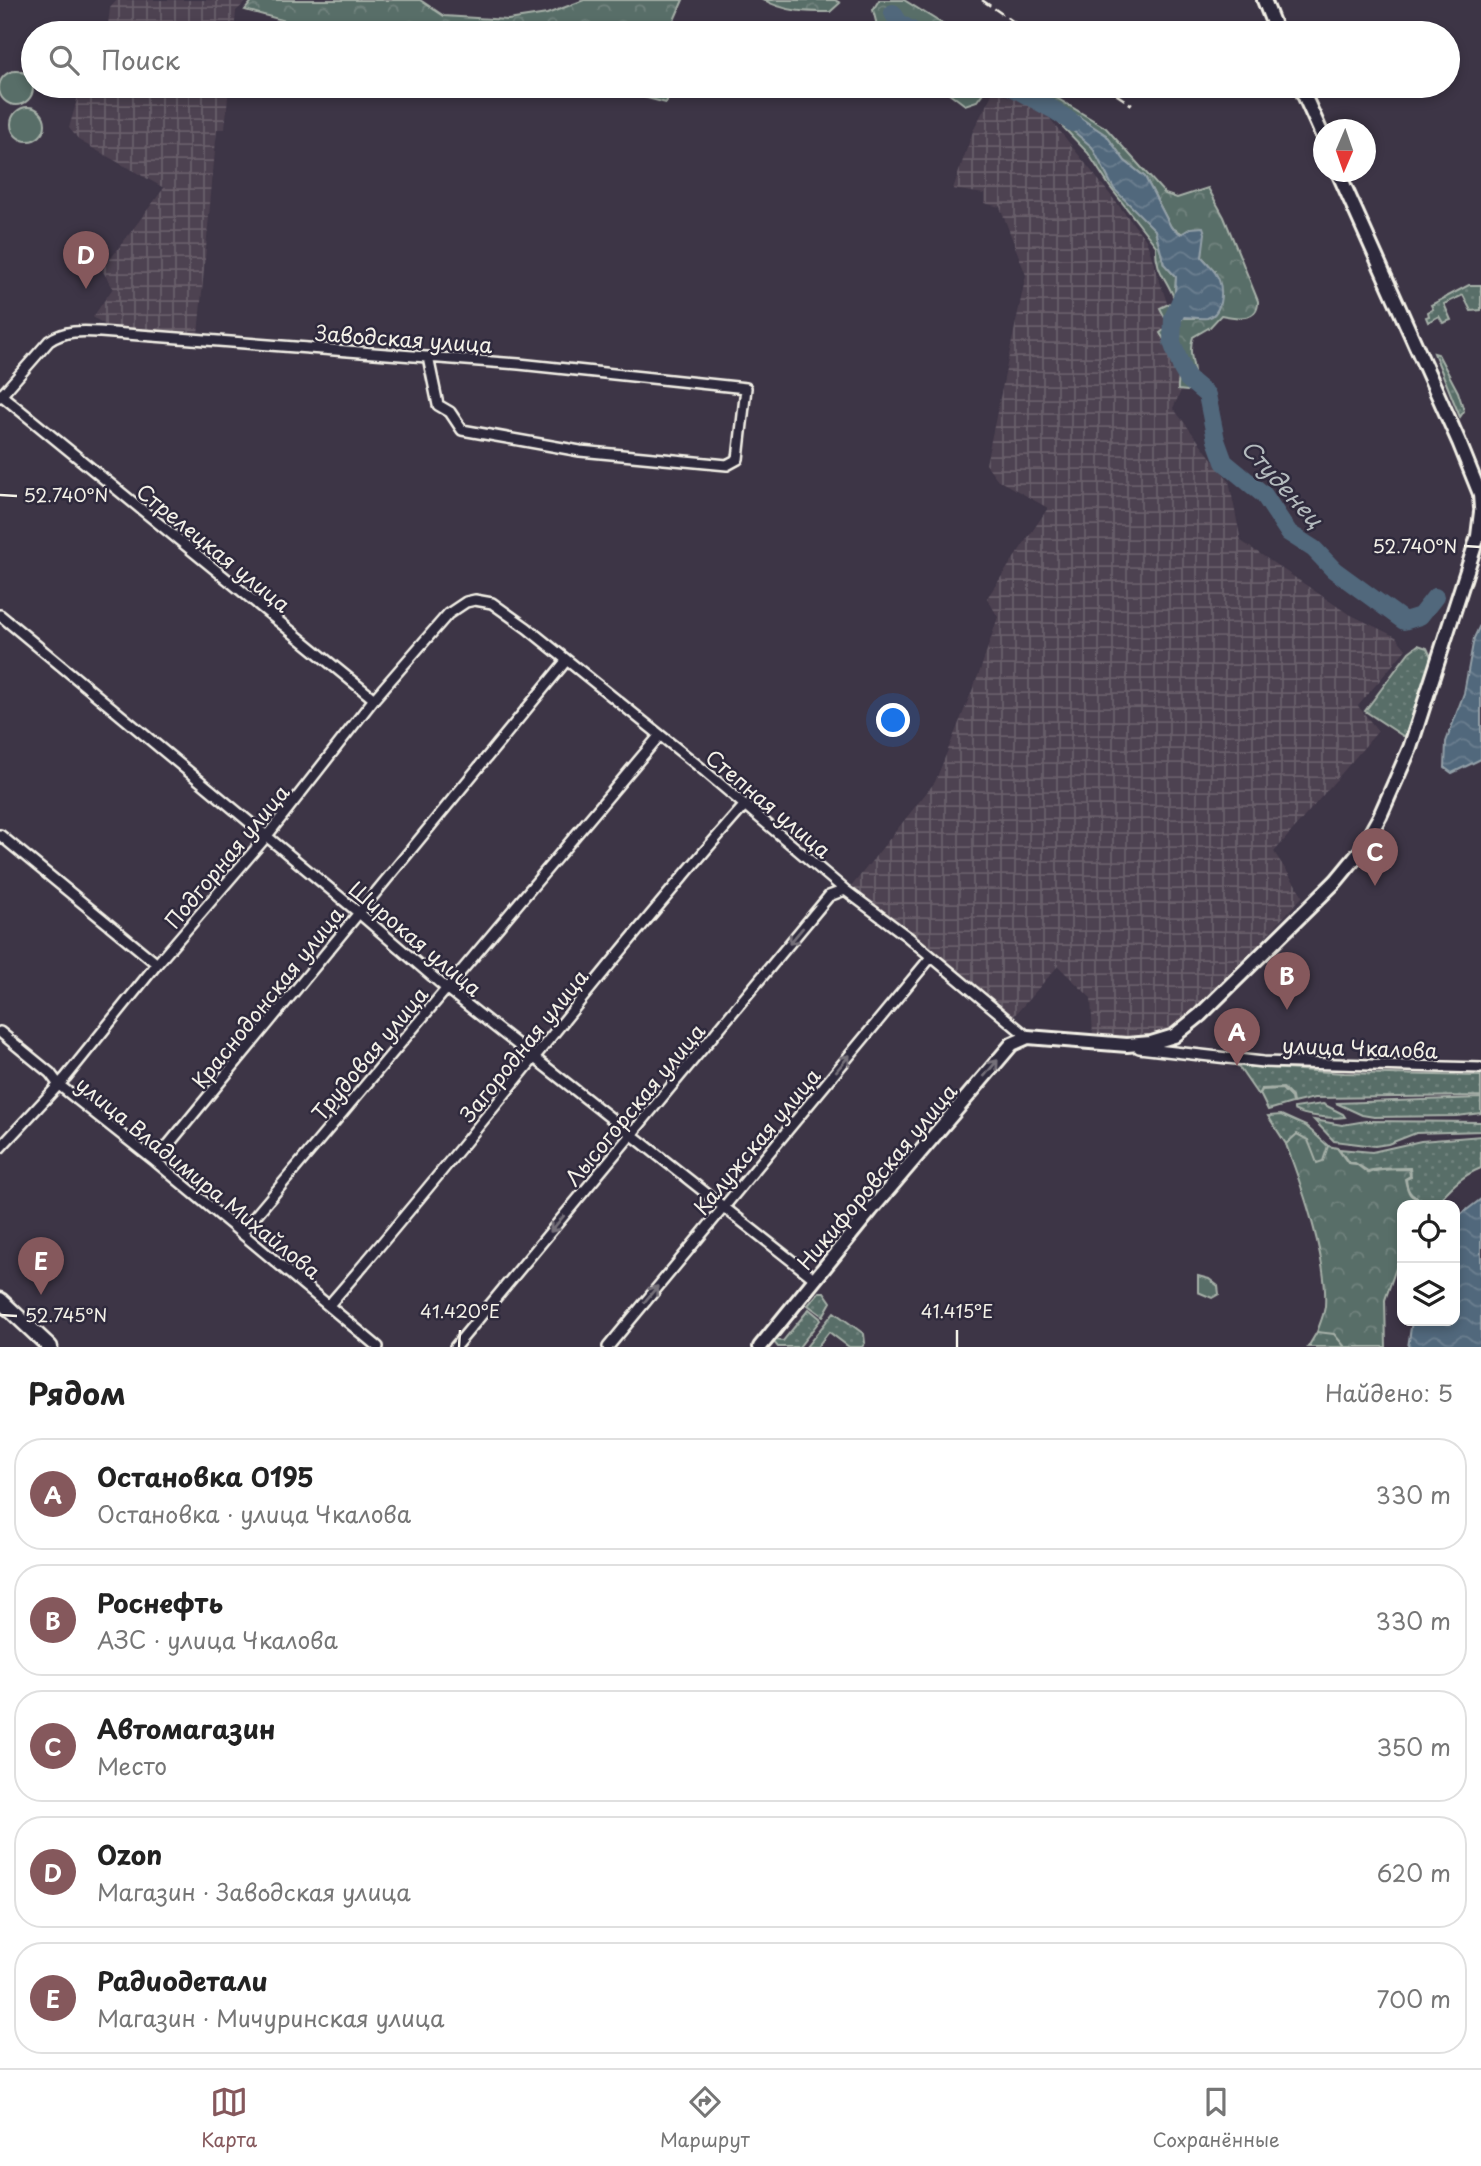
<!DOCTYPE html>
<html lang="ru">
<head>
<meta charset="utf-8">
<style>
	:root { --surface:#fff; --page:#f6f6f6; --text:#222; --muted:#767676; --line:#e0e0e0; --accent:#85585c }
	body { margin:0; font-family:"Playpen Sans",sans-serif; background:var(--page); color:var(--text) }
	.controls { position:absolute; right:21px; bottom:21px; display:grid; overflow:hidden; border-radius:14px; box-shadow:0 4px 10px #0003 }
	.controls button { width:63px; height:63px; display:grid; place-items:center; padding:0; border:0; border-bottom:2px solid var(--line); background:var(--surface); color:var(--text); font:35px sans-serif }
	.compass { position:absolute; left:1313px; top:119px; width:63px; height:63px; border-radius:50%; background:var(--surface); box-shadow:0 4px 10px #0003; rotate:182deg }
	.you { position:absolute; left:894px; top:721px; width:24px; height:24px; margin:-18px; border:5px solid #fff; border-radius:50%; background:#1a73e8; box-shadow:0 0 0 10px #1a73e833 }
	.badge { display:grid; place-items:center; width:46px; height:46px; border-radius:50%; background:var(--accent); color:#fff; font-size:23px; font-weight:700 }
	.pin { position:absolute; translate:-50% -58px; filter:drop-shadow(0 2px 4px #0008) }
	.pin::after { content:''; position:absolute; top:37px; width:24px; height:21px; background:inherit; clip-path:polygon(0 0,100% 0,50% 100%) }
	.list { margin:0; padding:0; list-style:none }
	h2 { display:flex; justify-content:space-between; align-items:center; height:91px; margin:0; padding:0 28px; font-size:30px }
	h2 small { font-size:23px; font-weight:400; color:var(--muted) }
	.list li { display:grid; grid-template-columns:46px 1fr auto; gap:21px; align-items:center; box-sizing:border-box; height:112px; margin:0 14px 14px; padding:0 14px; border:2px solid var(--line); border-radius:28px }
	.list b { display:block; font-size:26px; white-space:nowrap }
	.list p { margin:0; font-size:23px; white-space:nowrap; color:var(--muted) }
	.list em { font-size:23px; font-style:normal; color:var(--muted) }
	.icon { flex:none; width:38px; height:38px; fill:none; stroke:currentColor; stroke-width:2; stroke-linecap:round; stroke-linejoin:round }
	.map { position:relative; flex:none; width:1481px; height:1347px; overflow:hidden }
	.search { position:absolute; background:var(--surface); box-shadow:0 4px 10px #0003; left:21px; right:21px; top:21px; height:77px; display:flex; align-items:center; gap:18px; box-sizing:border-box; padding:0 24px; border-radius:38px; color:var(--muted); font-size:26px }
	.sheet { height:721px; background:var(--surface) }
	nav { display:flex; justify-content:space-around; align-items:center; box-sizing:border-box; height:98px; border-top:2px solid var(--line); background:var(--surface); font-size:19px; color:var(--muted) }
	nav a { display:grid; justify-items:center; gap:4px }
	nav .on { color:var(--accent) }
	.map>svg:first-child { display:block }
	.industrial { fill:url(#industrial-grid) }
	.grass { fill:url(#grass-dots); stroke:#a6b0a8; stroke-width:2 }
	.forest { fill:url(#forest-crowns); stroke:#a6b0a8; stroke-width:2; fill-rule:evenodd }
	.green { fill:#596e68; stroke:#a6b0a8; stroke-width:2 }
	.water { fill:url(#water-waves); stroke:#929fa7; stroke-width:2 }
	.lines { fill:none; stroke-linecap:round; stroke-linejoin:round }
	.river { stroke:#51687c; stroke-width:18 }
	.minor-casing { stroke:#f4f1e8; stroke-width:14 }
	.secondary-casing { stroke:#f4f1e8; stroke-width:18 }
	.primary-casing { stroke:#f4f1e8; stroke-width:19 }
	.minor { stroke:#2f2a3d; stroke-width:9 }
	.secondary { stroke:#2f2a3d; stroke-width:12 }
	.primary { stroke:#2f2a3d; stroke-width:14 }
	.rail { stroke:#f4f1e8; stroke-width:2.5; stroke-dasharray:10 5; stroke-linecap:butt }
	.oneway { stroke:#747079 }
	.ticks { fill:none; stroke:#f4f1e8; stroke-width:2.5 }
	.labels { text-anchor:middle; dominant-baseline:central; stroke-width:5; stroke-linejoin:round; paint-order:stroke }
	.street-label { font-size:21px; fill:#f4f1e8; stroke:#2f2a3d }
	.water-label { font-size:23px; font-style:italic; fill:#b3babd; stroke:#2f2a3d }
	.ticks-label { font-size:18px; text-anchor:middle; fill:#f4f1e8; stroke:#2f2a3d; stroke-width:5; stroke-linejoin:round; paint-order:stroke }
</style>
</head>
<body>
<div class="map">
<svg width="1481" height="1347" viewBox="0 0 1481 1347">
	<defs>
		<pattern id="industrial-grid" width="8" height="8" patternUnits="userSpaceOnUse" patternTransform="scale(1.75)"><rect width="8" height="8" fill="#4e4251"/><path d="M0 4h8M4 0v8" fill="none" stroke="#685e6a"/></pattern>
		<pattern id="grass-dots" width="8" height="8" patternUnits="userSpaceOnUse" patternTransform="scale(1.75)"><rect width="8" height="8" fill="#596e68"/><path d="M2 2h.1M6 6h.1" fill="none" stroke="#71837e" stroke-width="1.8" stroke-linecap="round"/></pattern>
		<pattern id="forest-crowns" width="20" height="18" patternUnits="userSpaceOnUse" patternTransform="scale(1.75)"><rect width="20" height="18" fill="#596e68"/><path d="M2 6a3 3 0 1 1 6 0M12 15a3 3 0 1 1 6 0" fill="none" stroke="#71837e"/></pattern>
		<pattern id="water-waves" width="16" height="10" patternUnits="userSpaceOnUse" patternTransform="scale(1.75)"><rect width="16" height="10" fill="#51687c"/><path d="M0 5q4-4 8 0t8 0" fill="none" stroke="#6b7e8f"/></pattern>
	</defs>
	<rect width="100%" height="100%" fill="#3d3546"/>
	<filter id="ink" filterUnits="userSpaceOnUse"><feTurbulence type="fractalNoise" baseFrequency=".0143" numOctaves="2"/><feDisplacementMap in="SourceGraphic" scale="14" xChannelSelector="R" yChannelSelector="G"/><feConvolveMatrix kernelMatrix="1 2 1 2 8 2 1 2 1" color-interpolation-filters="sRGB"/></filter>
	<g filter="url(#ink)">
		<path class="industrial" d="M117 0H248L236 11 234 33H107L110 8Z
			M81 86H229L225 129H217L198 335 108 327 93 317 113 288 102 270 164 188 80 141 69 128Z
			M993 92 1040 106 1146 240 1190 372 1173 408 1229 481 1241 541 1347 613 1396 637 1406 649 1358 706 1378 731 1274 852 1303 896 1217 989 1180 1024 1160 1034 1143 1037H1093L1091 998 1058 966 1013 1017 851 887 935 782 980 671 998 617 987 598 1048 508 998 480 986 464 1026 275 1000 207 984 203V194L953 189 973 131Z"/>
		<path class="grass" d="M1469 285H1481V310L1471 311 1463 295 1444 304 1451 320 1443 323 1439 316 1428 322 1426 317 1429 316 1428 312 1433 309 1431 305Z
			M1434 353 1438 354 1458 392 1464 411 1460 417Z
			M1418 645 1427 648 1432 659 1405 736H1403L1365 711 1409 652Z
			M1238 1066 1344 1073 1481 1076V1096L1314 1098 1293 1103 1292 1097 1283 1088 1261 1089 1258 1095Z
			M1481 1098V1113L1457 1116 1374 1117 1362 1115 1336 1103Z
			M1323 1104 1343 1114 1345 1117C1332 1119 1304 1116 1294 1110V1108Z
			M1281 1115 1306 1126 1328 1146 1325 1179 1300 1180 1286 1144 1268 1116Z
			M1314 1120 1342 1125 1366 1121 1481 1122V1131L1416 1133 1388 1144 1375 1146 1334 1141Z
			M1481 1136V1168C1461 1176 1449 1189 1435 1205 1421 1196 1408 1202 1406 1179L1411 1177 1410 1168C1398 1168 1379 1168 1368 1171L1355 1163H1349L1339 1149 1372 1152 1421 1141Z
			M819 1292H824L831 1302 823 1316 808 1305Z
			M809 1309 821 1319 799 1347H778L774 1342 775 1340 783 1341Z
			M834 1312 864 1334 865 1343 862 1347H849L829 1332 817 1347H806Z
			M1329 1330 1353 1347H1308L1317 1332Z"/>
		<path class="forest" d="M253 0H420L444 16 508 20 547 14 584 0H683L671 27V33H330L245 10Z
			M764 0H835L840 3 830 12C807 12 785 12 764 0Z
			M879 0H904L957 33H879L873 10Z
			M603 86H673L666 103Z
			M940 86H1037L1106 128 1165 194 1177 198 1208 188 1224 217 1258 301C1259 322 1235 318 1221 315L1210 327 1193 337C1185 361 1204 374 1187 391L1178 390C1177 383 1180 379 1179 372 1178 358 1167 345 1160 333L1169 326 1160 308 1175 301C1168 279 1155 273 1156 246L1110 187 1088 153 1041 104 1005 93 985 90 977 101 965 105ZM1058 118 1106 135 1125 161 1145 177 1171 227 1203 245 1202 257 1215 271 1207 318H1173L1176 277 1164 264 1155 230 1110 182 1093 147Z
			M1282 1089 1291 1098 1292 1103 1268 1110 1260 1094 1262 1090Z
			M1297 1134 1308 1140 1317 1163 1323 1161 1328 1146 1337 1148 1348 1163 1356 1164 1368 1173C1378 1169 1398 1169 1409 1169L1410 1176 1405 1179C1409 1200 1412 1196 1431 1204L1402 1205V1251L1385 1300 1386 1347H1345L1334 1334 1317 1332C1320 1323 1324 1315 1325 1306 1328 1260 1302 1187 1286 1144Z"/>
		<path class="green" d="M-1 88a17 17 0 1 1 34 0a17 17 0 1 1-34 0Z
			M11 124a17 17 0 1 1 34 0a17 17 0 1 1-34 0Z
			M1198 1276 1209 1279 1218 1286 1219 1294 1212 1298 1198 1292Z"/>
		<path class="water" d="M1061 109 1079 117 1106 135 1125 161 1145 177 1171 227 1181 234 1191 228 1203 227 1205 233 1202 257C1208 264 1216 271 1219 280 1223 291 1222 315 1207 318 1200 319 1191 317 1184 317L1180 321H1175C1172 308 1176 291 1176 277L1164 264 1155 230 1114 189 1092 147 1058 118 1054 110Z
			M1481 623V759L1452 773 1445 768 1446 742 1464 693 1474 638Z
			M1481 1199V1347H1408L1412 1321H1455V1219Z"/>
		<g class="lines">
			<path class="river" d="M893 13 899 23 917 33
				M1010 86 1054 110 1073 123
				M1182 297 1173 318 1172 342 1182 369 1188 379 1207 395 1216 440 1224 462 1264 495 1289 533 1314 549 1334 570 1404 621 1420 616 1435 597"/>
			<g class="minor-casing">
				<path id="minor" d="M0 394 374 699
					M0 397 49 341C65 330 82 331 100 332L519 364 746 388 738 459 727 465 580 451 462 430 450 412 438 405 428 357
					M0 615 359 913 447 989 815 1279
					M0 835 157 964
					M0 1032 50 1073 59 1085 155 1161 378 1347
					M1139 1048 1263 1062 1481 1068
					M0 1148 66 1077 157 964 266 837 374 699 448 614 466 602 475 600 492 603 527 628 701 768 845 890 908 937 1028 1037
					M155 1161 566 661
					M241 1233 660 735
					M329 1305C471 1142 601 968 744 806
					M455 1347 829 896 845 890
					M608 1347 931 957"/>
			</g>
			<g class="secondary-casing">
				<path id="secondary" d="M1264 0 1277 33
					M1300 86 1324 139
					M1338 172 1459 442 1480 494 1481 508
					M760 1347 871 1210 1012 1044 1028 1037 1127 1045 1151 1043 1174 1036 1200 1015 1336 881 1360 852 1380 816 1410 748 1478 536 1481 512"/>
			</g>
			<g class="primary-casing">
				<path id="primary" d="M0 1300 50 1347"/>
			</g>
			<use href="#minor" class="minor"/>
			<use href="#secondary" class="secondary"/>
			<use href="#primary" class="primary"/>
			<path class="rail" d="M982 0 1030 33
				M1104 86 1132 105"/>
		</g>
		<defs><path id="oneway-shaft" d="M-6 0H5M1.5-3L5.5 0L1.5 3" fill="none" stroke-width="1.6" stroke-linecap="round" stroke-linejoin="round" transform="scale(1.75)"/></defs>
		<g class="oneway">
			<use href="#oneway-shaft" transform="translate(796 936) rotate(130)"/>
			<use href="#oneway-shaft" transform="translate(843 1063) rotate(-50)"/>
			<use href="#oneway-shaft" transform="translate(991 1068) rotate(-50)"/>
			<use href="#oneway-shaft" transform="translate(557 1224) rotate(130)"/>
			<use href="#oneway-shaft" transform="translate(651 1294) rotate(-50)"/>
		</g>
	</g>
	<path class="ticks" d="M0 495 17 496M1464 546 1481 547M0 1315 17 1316M459 1347 460 1330M957 1347V1330"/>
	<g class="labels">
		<g class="street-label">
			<text transform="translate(404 338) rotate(4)">Заводская улица</text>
			<text transform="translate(214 547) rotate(39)">Стрелецкая улица</text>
			<text transform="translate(769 803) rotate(40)">Степная улица</text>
			<text transform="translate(226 856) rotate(-50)">Подгорная улица</text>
			<text transform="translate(416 938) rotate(40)">Широкая улица</text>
			<text transform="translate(267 997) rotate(-51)">Краснодонская улица</text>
			<text transform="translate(523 1045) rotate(-51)">Загородная улица</text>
			<text transform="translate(1360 1047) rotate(2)">улица Чкалова</text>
			<text transform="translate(369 1053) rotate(-50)">Трудовая улица</text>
			<text transform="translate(634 1104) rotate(-50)">Лысогорская улица</text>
			<text transform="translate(756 1141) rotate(-50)">Калужская улица</text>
			<text transform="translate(876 1176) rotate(-50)">Никифоровская улица</text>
			<text transform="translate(199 1177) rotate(39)">улица Владимира Михайлова</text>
		</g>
		<g class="water-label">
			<text transform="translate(1283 483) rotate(48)">Студенец</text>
		</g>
	</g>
	<g class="ticks-label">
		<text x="66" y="502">52.740°N</text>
		<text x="1415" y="553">52.740°N</text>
		<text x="460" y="1318">41.420°E</text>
		<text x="957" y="1318">41.415°E</text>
		<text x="66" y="1322">52.745°N</text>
	</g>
</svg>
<div class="controls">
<button><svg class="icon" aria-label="locate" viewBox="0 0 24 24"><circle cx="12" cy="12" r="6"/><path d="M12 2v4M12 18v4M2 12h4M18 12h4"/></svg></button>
<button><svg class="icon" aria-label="layers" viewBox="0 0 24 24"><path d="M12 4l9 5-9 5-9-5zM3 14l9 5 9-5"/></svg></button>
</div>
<svg class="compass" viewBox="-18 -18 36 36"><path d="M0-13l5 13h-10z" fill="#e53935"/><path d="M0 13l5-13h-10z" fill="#767676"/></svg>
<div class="you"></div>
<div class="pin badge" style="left:1237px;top:1066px">A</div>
<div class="pin badge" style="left:1287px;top:1010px">B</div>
<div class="pin badge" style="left:1375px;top:886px">C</div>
<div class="pin badge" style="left:86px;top:289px">D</div>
<div class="pin badge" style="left:41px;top:1295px">E</div>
<div class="search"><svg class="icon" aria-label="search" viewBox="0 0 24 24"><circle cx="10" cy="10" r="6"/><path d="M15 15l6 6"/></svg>Поиск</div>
</div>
<section class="sheet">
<h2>Рядом<small>Найдено: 5</small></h2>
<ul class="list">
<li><span class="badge">A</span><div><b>Остановка 0195</b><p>Остановка · улица Чкалова</p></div><em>330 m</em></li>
<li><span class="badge">B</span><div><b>Роснефть</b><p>АЗС · улица Чкалова</p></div><em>330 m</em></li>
<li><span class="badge">C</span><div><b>Автомагазин</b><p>Место</p></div><em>350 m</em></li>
<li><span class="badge">D</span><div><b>Ozon</b><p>Магазин · Заводская улица</p></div><em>620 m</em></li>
<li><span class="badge">E</span><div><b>Радиодетали</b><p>Магазин · Мичуринская улица</p></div><em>700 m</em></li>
</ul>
</section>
<nav>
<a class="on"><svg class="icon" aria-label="map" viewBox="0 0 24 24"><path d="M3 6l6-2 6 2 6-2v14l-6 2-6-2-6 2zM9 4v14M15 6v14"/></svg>Карта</a>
<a><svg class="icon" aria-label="directions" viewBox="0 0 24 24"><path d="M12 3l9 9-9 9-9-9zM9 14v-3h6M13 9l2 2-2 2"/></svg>Маршрут</a>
<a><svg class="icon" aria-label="saved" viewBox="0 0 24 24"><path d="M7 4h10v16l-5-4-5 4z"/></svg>Сохранённые</a>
</nav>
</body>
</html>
